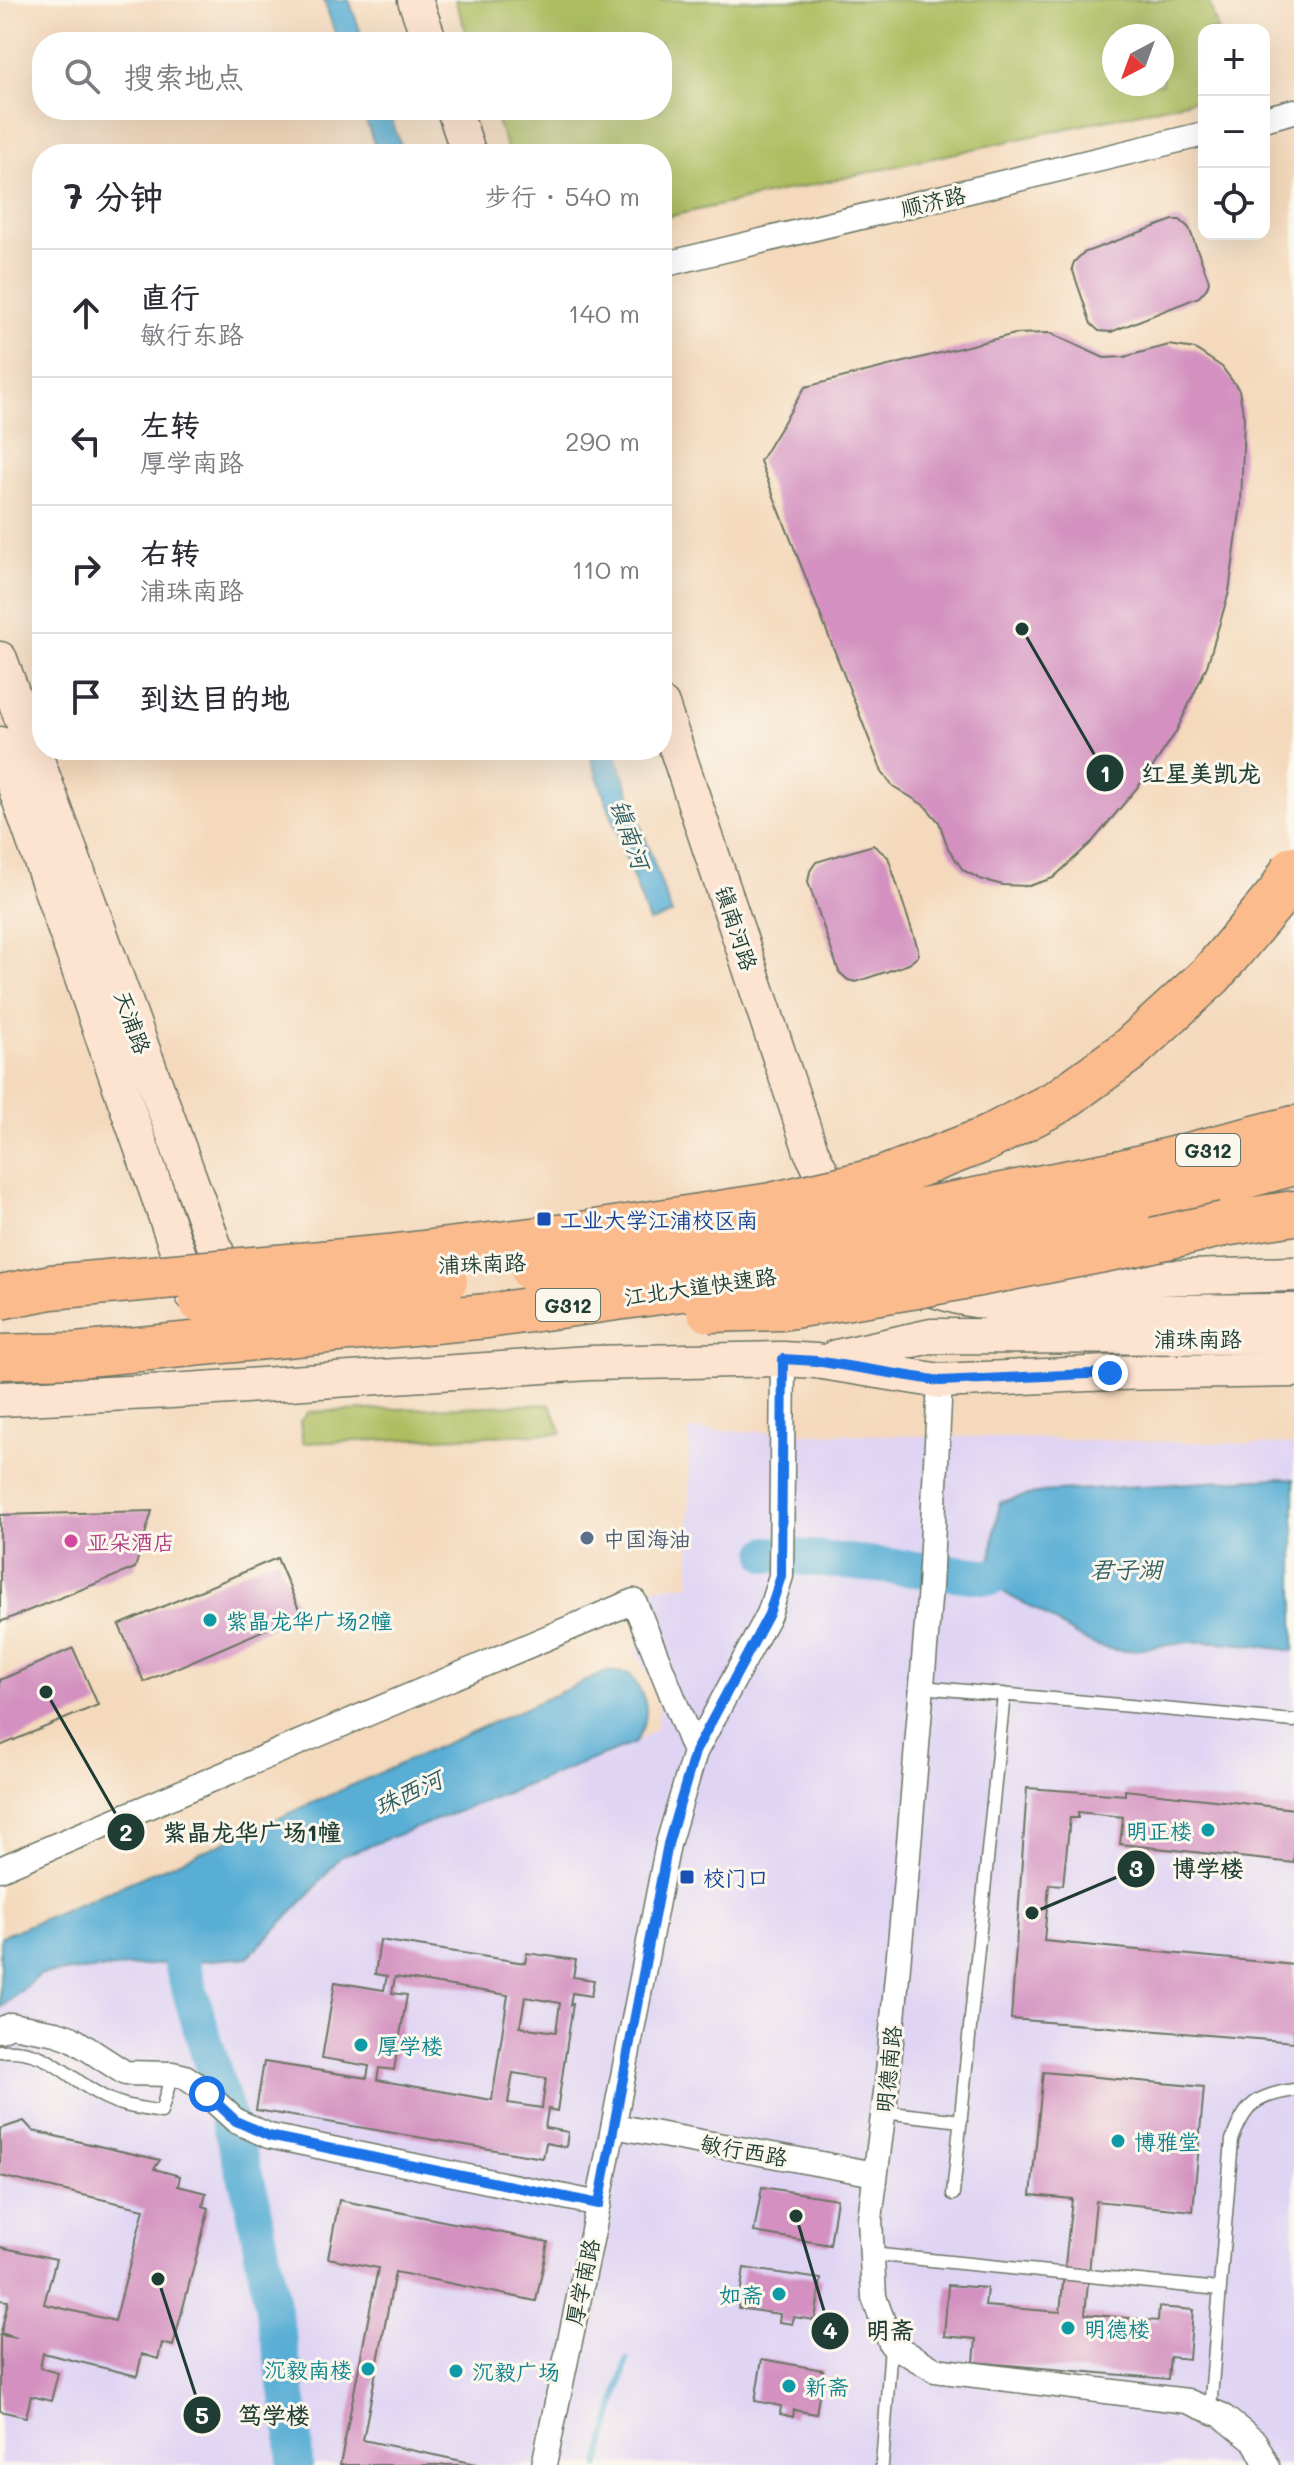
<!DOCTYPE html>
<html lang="zh">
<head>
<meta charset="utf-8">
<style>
	:root { --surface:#fff; --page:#f7f7f7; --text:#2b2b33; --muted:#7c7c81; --line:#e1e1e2 }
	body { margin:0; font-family:Mali,"LXGW WenKai TC",sans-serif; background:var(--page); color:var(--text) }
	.controls { position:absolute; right:24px; top:24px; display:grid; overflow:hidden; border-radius:16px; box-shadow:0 8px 32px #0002 }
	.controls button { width:72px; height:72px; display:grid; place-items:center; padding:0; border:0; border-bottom:2px solid var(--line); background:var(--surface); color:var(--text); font:40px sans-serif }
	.compass { position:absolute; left:1102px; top:24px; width:72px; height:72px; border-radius:50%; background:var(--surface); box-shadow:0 8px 32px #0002; rotate:221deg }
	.stop { position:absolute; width:24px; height:24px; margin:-18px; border:6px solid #1a73e8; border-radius:50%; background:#fff }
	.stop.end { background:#1a73e8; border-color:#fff; box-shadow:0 2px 8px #0008 }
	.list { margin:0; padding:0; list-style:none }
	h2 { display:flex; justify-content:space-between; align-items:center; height:104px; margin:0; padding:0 32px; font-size:34px }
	h2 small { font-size:26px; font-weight:400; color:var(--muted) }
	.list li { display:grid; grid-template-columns:52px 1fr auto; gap:24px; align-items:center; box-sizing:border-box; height:128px; padding:0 32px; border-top:2px solid var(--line) }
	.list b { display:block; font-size:30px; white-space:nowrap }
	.list p { margin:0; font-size:26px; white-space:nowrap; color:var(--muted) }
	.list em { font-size:26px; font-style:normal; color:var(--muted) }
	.icon { flex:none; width:44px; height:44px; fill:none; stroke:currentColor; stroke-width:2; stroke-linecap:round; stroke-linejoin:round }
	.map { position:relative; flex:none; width:1294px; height:2465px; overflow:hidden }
	.search { position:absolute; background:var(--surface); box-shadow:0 8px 32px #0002; left:32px; top:32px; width:640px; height:88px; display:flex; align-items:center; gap:20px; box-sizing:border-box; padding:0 28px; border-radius:32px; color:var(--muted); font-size:30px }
	.panel { position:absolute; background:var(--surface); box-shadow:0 8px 32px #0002; left:32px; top:144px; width:640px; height:616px; border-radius:32px }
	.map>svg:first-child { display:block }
	.built { fill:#e0d4f4 }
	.green { fill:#adbd60; stroke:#667d4a; stroke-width:2; fill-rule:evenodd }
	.water { fill:#59aed5; stroke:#3c7684; stroke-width:2 }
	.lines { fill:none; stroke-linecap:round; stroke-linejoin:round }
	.stream { stroke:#59aed5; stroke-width:6 }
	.river { stroke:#59aed5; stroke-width:36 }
	.building { fill:#d390c0; fill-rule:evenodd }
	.lane-casing { stroke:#6a7464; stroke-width:15 }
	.street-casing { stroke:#6a7464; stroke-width:27 }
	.secondary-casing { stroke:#6a7464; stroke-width:37 }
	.highway-casing { stroke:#6a7464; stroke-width:47 }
	.lane { stroke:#fff; stroke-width:12 }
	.street { stroke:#fff; stroke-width:24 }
	.secondary { stroke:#fde4d1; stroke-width:34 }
	.highway { stroke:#fbbb8d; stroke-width:44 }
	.highway-bridge-casing { stroke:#6a7464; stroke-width:47; stroke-linecap:butt }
	.highway-bridge { stroke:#fbbb8d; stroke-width:44 }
	.route { stroke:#1a73e8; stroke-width:10 }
	.transit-dot { fill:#1a4fb4; stroke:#fbf7ec; stroke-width:3 }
	.service-dot { fill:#5c6f8a; stroke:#fbf7ec; stroke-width:3 }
	.hotel-dot { fill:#d1479c; stroke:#fbf7ec; stroke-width:3 }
	.culture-dot { fill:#0f9aa8; stroke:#fbf7ec; stroke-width:3 }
	.labels { text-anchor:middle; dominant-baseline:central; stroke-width:6; stroke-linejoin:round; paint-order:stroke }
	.shield { fill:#fbf7ec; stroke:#61756b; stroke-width:2 }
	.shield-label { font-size:20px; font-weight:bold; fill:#1f3d34 }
	.street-label { font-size:22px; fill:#1f3d34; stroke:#fbf7ec }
	.transit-label { font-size:22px; fill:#164399; stroke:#fbf7ec; text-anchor:start }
	.service-label { font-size:22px; fill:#4e5e75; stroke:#fbf7ec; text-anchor:start }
	.hotel-label { font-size:22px; fill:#b23c85; stroke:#fbf7ec; text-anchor:start }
	.culture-label { font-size:22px; fill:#0d838f; stroke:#fbf7ec; text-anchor:start }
	.water-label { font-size:24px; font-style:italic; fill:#305f64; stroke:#fbf7ec }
	.leader { fill:none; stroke:#1f3d34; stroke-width:3 }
	.callout-dot { fill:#1f3d34; stroke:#fbf7ec; stroke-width:3 }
	.mark-label { font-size:24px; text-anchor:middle; font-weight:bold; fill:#fff }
	.callout-label { font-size:24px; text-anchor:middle; font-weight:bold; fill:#1f3d34; stroke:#fbf7ec; stroke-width:6; stroke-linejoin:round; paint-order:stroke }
</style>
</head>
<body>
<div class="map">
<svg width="1294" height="2465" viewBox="0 0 1294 2465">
	<rect width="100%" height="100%" fill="#fbf7ec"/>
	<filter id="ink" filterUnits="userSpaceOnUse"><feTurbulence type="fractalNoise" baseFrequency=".0125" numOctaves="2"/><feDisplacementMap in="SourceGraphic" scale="16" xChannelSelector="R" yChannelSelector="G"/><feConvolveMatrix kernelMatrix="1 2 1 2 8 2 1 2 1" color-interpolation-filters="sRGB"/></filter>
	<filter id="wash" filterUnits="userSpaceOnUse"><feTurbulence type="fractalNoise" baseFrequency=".006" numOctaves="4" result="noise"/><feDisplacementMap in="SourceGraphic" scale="32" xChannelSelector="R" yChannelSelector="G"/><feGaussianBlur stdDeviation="1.8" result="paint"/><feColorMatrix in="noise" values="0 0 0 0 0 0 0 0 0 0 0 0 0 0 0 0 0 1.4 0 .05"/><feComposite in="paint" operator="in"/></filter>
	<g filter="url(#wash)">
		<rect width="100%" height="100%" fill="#f4d9bc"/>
		<path class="built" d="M689 1430 1294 1445V2465H0V2008L41 1974 248 1957 305 1899 340 1857 635 1743 657 1728 660 1697 636 1653 650 1588 690 1584Z"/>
		<path class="green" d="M455 0H1208L1218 30H1204V98L662 218V154H509L493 110H662V42H470ZM1114 36H1162V84H1114Z
			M550 1404 562 1433 303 1443 300 1422 308 1412Z"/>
		<path class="water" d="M324 0H349L364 42H338Z
			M362 110H388L404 154H378Z
			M588 750H614L672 914 649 922Z
			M1276 1478 1294 1479V1651C1255 1645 1217 1639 1177 1643 1156 1645 1132 1654 1110 1649 1080 1643 1060 1624 1035 1609 1020 1600 998 1595 993 1576 988 1559 997 1520 1000 1502L1041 1492Z
			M608 1671 630 1674C649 1704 652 1711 635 1743L340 1857 305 1899 248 1957 41 1974 0 2008V1937L218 1845Z"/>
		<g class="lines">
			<path class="stream" d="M599 2465 627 2360"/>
			<path class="river" d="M769 1554 993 1577
				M167 1915 252 2199 280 2347 294 2434 295 2465"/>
		</g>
		<g id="blocks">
			<path class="building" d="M1173 220H1180L1189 228 1209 281 1207 288 1199 297 1111 332 1099 331 1091 324 1072 268 1074 262 1083 253Z
				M1050 333 1104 358 1124 357 1169 345 1195 349 1222 367 1239 390 1244 418 1241 504 1229 592 1207 666 1176 732 1146 777 1093 841 1053 878 1029 886 1003 885 980 879 963 870 948 848 939 822 925 806 893 786 882 772 760 461 805 387 1015 334Z
				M873 845 888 857 918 949V956L909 964 856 982 848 980 839 972 808 882 810 871 816 862Z
				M152 1511 135 1568 0 1622V1515Z
				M277 1558 301 1614 144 1682 119 1625Z
				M73 1648 98 1705 0 1746V1680Z
				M1027 1788 1125 1795V1790L1294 1809V1863L1120 1844 1123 1817 1078 1812V1818H1070L1063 1885 1049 1884 1044 1941 1294 1965V2042L1011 2019Z
				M380 1940 525 1963 527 1953 576 1960 573 1977 594 1980 591 1996 572 1993 570 2005 573 2004 557 2111 548 2109 545 2128 568 2132 566 2147 546 2143 543 2158 256 2110 264 2062 367 2078 369 2066 322 2058 335 1982 384 1990 387 1976 375 1974ZM395 1977 508 1995 492 2100 377 2080 379 2068 394 2070 407 1995 392 1993ZM525 1997 560 2003 556 2032 520 2027ZM513 2073 546 2078 542 2108 508 2103Z
				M1043 2072 1204 2087 1193 2211 1096 2201 1085 2314 1158 2321 1159 2307 1193 2310 1189 2359 1170 2357 1168 2379 974 2362 976 2339 944 2336 948 2285 987 2288 985 2306 1060 2312 1072 2199 1031 2195Z
				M24 2121 33 2131 160 2160 154 2169 180 2176 178 2186 206 2193 203 2206 209 2208 173 2346 162 2343 158 2359 142 2354 137 2376 43 2353 40 2368 58 2373 51 2401 31 2396 26 2417 0 2411V2335L17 2338 1 2333 8 2301 0 2300V2247L56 2259 44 2304 115 2321 144 2209 0 2176V2129Z
				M762 2187 837 2199 830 2245 754 2232Z
				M339 2200 548 2242 536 2301 395 2272 363 2440 481 2465H340L378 2268 328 2258Z
				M744 2268 821 2279 815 2320 794 2317 792 2324 779 2322 780 2314 738 2308Z
				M762 2359 823 2370 816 2414 794 2410 793 2417 780 2414 781 2406 755 2401Z"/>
		</g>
	</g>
	<g filter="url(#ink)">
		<use href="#blocks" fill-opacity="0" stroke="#6a7464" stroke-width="2"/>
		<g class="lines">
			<g class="lane-casing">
				<path id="lane" d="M922 1687 1294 1721
					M0 2051C50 2047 66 2079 106 2098 124 2107 142 2108 161 2112L172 2074
					M883 2112 961 2121
					M953 2194 1004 1694
					M871 2254 1219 2289
					M1210 2410 1232 2140C1246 2103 1256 2096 1294 2090
					M882 2465 891 2345"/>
			</g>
			<g class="street-casing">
				<path id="street" d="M1264 119 1294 111
					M662 265 1204 134
					M940 1381 930 1587 907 1868 887 2084 870 2219 874 2297 891 2344 935 2370 1187 2401 1221 2415 1255 2442 1267 2465
					M0 1869 634 1601 695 1752
					M0 2030 11 2025 56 2033 71 2038 125 2073 172 2074 185 2077 197 2085 236 2121 269 2136 599 2204
					M614 2126 875 2174
					M544 2465 595 2221 668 1844 695 1752 769 1614 781 1576 783 1359"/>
			</g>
			<g class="secondary-casing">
				<path id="secondary" d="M415 0 430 42
					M454 110 469 154
					M0 659 232 1294
					M662 705 811 1151 842 1213
					M0 744 193 1295
					M923 1287 958 1297 1050 1313 1294 1311
					M1014 1288 1053 1281 1294 1274
					M836 1357 931 1336 1294 1337
					M0 1399 171 1391 589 1363 783 1359 816 1361 940 1381 1110 1373 1294 1370"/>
			</g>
			<g class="highway-casing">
				<path id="highway" d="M1122 1172 1294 1128
					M1130 1207 1294 1163
					M1224 1224 1294 1213"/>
			</g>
			<use href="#lane" class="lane"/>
			<use href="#street" class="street"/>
			<use href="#secondary" class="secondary"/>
			<use href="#highway" class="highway"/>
			<g class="highway-bridge-casing">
				<path id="highway-bridge" d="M533 1270 703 1252 1122 1172
					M0 1297 51 1287 388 1257 575 1235 772 1205 879 1180 984 1140 1059 1101 1128 1051 1211 975 1280 893 1294 868
					M202 1302 316 1296 445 1281
					M709 1310 781 1308 917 1286 1130 1245 1224 1224
					M0 1357 76 1355 487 1316 768 1277 935 1249 1130 1207"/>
			</g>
			<use href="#highway-bridge" class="highway-bridge"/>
		</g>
	</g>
	<g class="lines" filter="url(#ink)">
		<path class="route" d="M207 2094 236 2121 269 2136 599 2204 668 1844 695 1752 769 1614 781 1576 783 1359 816 1361 940 1381 1110 1373"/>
	</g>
	<g class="transit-dot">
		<rect x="536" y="1211" width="16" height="16" rx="4"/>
		<rect x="679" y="1869" width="16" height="16" rx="4"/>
	</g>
	<circle class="service-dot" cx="587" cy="1538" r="8"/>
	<circle class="hotel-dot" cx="71" cy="1541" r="8"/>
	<g class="culture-dot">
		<circle cx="210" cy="1620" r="8"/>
		<circle cx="1208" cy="1830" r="8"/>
		<circle cx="361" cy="2045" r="8"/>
		<circle cx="1118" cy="2141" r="8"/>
		<circle cx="779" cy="2294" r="8"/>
		<circle cx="1068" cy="2328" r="8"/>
		<circle cx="368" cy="2369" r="8"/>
		<circle cx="456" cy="2371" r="8"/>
		<circle cx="789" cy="2386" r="8"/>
	</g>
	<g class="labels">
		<g class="shield">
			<rect x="1176" y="1134" width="64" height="32" rx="6"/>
			<rect x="536" y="1289" width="64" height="32" rx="6"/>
		</g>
		<g class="shield-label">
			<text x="1208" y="1150">G312</text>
			<text x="568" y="1305">G312</text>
		</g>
		<g class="street-label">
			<text transform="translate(933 201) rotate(-13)">顺济路</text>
			<text transform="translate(737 928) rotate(72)">镇南河路</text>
			<text transform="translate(133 1022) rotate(70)">天浦路</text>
			<text transform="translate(482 1263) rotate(-2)">浦珠南路</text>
			<text transform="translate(700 1286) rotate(-8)">江北大道快速路</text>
			<text x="1198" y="1338">浦珠南路</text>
			<text transform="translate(888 2069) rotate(-84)">明德南路</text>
			<text transform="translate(744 2150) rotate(10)">敏行西路</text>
			<text transform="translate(582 2282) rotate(-78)">厚学南路</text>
		</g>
		<g class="transit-label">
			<text x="560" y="1219">工业大学江浦校区南</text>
			<text x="703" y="1877">校门口</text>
		</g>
		<g class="service-label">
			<text x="603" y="1538">中国海油</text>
		</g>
		<g class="hotel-label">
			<text x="87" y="1541">亚朵酒店</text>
		</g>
		<g class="culture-label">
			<text x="226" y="1620">紫晶龙华广场2幢</text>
			<text x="1192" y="1830" text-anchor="end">明正楼</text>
			<text x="377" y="2045">厚学楼</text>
			<text x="1134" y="2141">博雅堂</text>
			<text x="763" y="2294" text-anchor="end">如斋</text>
			<text x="1084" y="2328">明德楼</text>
			<text x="352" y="2369" text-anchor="end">沉毅南楼</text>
			<text x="472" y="2371">沉毅广场</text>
			<text x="805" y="2386">新斋</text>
		</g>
		<g class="water-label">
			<text transform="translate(631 834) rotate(71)">镇南河</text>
			<text x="1126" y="1568">君子湖</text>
			<text transform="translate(408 1792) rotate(-25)">珠西河</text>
		</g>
	</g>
	<path class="leader" d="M1022 629L1105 773M46 1692L126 1832M1032 1913L1136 1869M796 2216L830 2331M158 2279L202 2415"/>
	<g class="callout-dot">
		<circle cx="1022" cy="629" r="8"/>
		<circle cx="46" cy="1692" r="8"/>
		<circle cx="1032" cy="1913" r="8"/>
		<circle cx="796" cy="2216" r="8"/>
		<circle cx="158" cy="2279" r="8"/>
		<circle cx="1105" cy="773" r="20"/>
		<circle cx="126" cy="1832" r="20"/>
		<circle cx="1136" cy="1869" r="20"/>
		<circle cx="830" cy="2331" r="20"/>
		<circle cx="202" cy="2415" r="20"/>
	</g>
	<g class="mark-label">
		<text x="1105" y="782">1</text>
		<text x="126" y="1841">2</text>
		<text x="1136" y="1877">3</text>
		<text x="830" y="2339">4</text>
		<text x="202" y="2424">5</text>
	</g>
	<g class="callout-label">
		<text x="1201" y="782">红星美凯龙</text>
		<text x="252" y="1841">紫晶龙华广场1幢</text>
		<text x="1208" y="1877">博学楼</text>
		<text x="890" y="2339">明斋</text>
		<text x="274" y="2424">笃学楼</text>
	</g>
</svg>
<div class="controls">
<button>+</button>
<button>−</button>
<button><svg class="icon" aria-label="locate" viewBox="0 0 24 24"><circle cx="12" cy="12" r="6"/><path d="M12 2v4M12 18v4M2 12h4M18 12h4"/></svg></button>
</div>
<svg class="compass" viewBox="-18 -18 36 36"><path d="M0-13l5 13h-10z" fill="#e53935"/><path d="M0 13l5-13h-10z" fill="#7c7c81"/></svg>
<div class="stop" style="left:207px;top:2094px"></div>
<div class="stop end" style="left:1110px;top:1373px"></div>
<div class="search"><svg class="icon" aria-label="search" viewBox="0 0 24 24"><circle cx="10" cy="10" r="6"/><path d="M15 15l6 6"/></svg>搜索地点</div>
<section class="panel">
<h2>7 分钟<small>步行 · 540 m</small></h2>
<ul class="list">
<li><svg class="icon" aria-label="ahead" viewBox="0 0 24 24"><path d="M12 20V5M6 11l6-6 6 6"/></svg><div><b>直行</b><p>敏行东路</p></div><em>140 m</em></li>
<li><svg class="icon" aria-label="left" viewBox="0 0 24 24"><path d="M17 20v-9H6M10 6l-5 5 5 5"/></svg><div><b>左转</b><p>厚学南路</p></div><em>290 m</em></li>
<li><svg class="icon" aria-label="right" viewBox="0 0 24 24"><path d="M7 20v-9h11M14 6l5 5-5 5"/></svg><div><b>右转</b><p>浦珠南路</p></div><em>110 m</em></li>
<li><svg class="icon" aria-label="arrive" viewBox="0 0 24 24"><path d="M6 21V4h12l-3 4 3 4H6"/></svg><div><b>到达目的地</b></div></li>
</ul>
</section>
</div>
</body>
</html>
